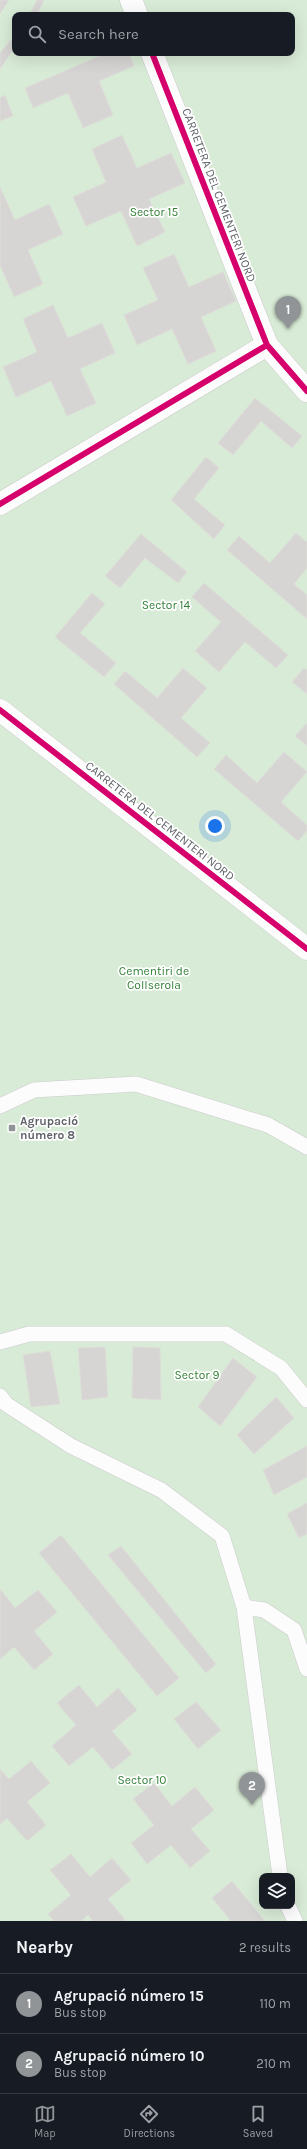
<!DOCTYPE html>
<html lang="en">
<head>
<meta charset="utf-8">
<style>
	:root { --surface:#171b24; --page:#242831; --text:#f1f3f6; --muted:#9ea1a6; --line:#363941; --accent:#919496 }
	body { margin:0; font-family:Karla,sans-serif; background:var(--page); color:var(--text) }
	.controls { position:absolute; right:12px; bottom:12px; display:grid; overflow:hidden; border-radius:8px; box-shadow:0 4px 16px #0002 }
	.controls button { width:36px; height:36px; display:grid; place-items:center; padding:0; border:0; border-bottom:1px solid var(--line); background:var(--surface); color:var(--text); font:20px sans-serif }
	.you { position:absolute; left:215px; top:826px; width:14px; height:14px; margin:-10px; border:3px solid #fff; border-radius:50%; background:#1a73e8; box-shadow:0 0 0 6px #1a73e833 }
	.badge { display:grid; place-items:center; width:26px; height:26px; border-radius:50%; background:var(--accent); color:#fff; font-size:13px; font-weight:700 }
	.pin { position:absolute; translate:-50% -33px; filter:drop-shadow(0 1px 2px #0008) }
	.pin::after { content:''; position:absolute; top:21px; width:14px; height:12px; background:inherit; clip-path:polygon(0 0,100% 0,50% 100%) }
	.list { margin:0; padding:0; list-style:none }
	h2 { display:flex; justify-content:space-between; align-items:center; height:52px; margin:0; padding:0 16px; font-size:17px }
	h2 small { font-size:13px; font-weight:400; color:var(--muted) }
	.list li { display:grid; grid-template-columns:26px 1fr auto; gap:12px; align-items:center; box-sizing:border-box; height:60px; padding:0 16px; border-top:1px solid var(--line) }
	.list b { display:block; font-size:15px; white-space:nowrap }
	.list p { margin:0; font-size:13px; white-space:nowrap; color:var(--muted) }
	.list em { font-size:13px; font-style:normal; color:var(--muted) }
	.icon { flex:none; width:22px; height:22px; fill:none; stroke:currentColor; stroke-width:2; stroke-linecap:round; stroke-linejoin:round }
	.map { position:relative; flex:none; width:307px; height:1921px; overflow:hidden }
	.search { position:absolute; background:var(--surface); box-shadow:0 4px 16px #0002; left:12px; right:12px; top:12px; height:44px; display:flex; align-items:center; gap:10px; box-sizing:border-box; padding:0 14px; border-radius:8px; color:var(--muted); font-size:15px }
	.sheet { height:172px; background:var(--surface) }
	nav { display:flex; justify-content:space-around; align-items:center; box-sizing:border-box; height:56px; border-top:1px solid var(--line); background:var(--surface); font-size:11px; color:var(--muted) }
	nav a { display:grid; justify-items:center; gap:2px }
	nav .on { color:var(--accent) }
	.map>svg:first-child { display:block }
	.green { fill:#d8ebd6; fill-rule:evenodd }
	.building { fill:#d6d5d3; stroke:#deddd9 }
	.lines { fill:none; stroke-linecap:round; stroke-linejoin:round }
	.lane-casing { stroke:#cbcccc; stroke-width:16 }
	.street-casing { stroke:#cbcccc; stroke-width:23 }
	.lane { stroke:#fdfcfc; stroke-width:15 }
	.street { stroke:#fdfcfc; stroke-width:22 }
	.cycleway-casing { stroke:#fff; stroke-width:8 }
	.cycleway { stroke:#d6006c; stroke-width:6 }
	.poi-dot { fill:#919496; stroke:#fff; stroke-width:1.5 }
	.labels { text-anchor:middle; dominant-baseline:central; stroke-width:3.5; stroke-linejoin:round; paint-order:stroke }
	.street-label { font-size:12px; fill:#5f6368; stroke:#fff }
	.park-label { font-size:12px; fill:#348238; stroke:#fff }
	.poi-label { font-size:12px; font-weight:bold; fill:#5f6368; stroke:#fff; text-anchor:start }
</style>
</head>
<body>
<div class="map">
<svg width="307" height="1921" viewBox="0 0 307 1921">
	<rect width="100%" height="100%" fill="#efeeea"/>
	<path class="green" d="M0 0H307V1921H0ZM15 15H292V53H15ZM262 1876H292V1906H262Z"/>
	<path class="building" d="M0 0H9L0 14Z
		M37 0H44L37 15H29Z
		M15 35V47L0 69V53Z
		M107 53H129L134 66 99 81 113 115 83 128 68 93 33 108 25 88Z
		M5 95 13 116 0 121V98Z
		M122 135 137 168 171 153 185 183 149 199 165 232 137 246 121 211 86 226 73 197 106 182 92 149Z
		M0 187 15 220 49 204 63 234 28 250 43 284 14 297 0 265Z
		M174 254 189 287 223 272 236 301 201 317 216 351 188 364 172 329 137 345 124 315 158 300 143 268Z
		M53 305 68 338 102 323 115 353 80 369 96 403 67 416 51 381 16 397 3 367 37 352 23 319Z
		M255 398 302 436 292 448 261 421 233 455 218 443Z
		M206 457 219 468 194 499 225 525 214 539 171 500Z
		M296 533 307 542V568L294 584 307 595V619L227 550 239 536 270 563Z
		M141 534 187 572 178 583 145 558 120 588 105 576Z
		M204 583 288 655 276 668 245 642 219 672 195 651 221 622 192 597Z
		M92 593 105 604 80 633 116 663 104 677 55 637Z
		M183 668 207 688 181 718 210 743 197 757 114 684 125 671 157 698Z
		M304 668 307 670V694L292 682Z
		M307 723V746L295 736Z
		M284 752 307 772 281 802 307 825V831L298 841 214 769 226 755 257 783Z
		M105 1347 108 1397 82 1400 78 1348Z
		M133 1347 160 1348 161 1400 132 1398Z
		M50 1351 60 1404 31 1407 23 1355Z
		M233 1358 257 1377 220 1426 198 1407Z
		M276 1397 294 1418 254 1454 237 1435Z
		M307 1446V1477L274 1495 263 1470Z
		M307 1503V1534L299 1538 287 1514Z
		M61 1535 179 1678 157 1696 39 1553Z
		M121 1546 216 1664 206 1673 108 1555Z
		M0 1589 15 1608 38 1590 57 1612 34 1631 53 1654 34 1670 14 1647 0 1659Z
		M79 1685 97 1707 118 1688 137 1710 112 1731 132 1754 112 1770 93 1747 69 1766 52 1746 76 1725 57 1703Z
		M196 1702 221 1730 198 1749 174 1719Z
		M31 1761 50 1783 27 1802 46 1825 27 1841 7 1818 0 1824V1769L9 1779Z
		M154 1783 172 1806 195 1787 214 1810 191 1829 210 1851 190 1868 171 1845 147 1864 131 1843 154 1825 133 1799Z
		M71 1854 90 1877 112 1858 131 1880 108 1899 126 1921H93L88 1915 81 1921H54L48 1914 71 1895 50 1870Z
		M232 1881 265 1921H231L212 1898Z"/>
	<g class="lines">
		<g class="lane-casing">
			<path id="lane" d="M0 1106 34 1090 136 1084 268 1125 307 1147
				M0 1342 29 1334H226L281 1368 307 1400
				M0 1396 6 1404 71 1446 161 1490 222 1536 244 1607 280 1876
				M244 1607 264 1610 294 1630 307 1669
				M288 1906 295 1921"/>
		</g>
		<g class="street-casing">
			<path id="street" d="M131 0 137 15
				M152 53 267 345 307 391
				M0 504 267 345
				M0 710 307 949"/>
		</g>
		<use href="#lane" class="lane"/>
		<use href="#street" class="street"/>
		<g class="cycleway-casing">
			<path id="cycleway" d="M152 53 267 345 307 391
				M0 504 267 345
				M0 710 307 949"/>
		</g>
		<use href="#cycleway" class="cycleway"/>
	</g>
	<rect class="poi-dot" x="8" y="1124" width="8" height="8" rx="2"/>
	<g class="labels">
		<g class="street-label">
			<text transform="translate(219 195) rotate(69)">CARRETERA DEL CEMENTERI NORD</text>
			<text transform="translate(160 821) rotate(38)">CARRETERA DEL CEMENTERI NORD</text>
		</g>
		<g class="park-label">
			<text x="154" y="212">Sector 15</text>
			<text x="166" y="605">Sector 14</text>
			<text x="154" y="971">Cementiri de<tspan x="154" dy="14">Collserola</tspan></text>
			<text x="197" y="1375">Sector 9</text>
			<text x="142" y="1780">Sector 10</text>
		</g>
		<g class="poi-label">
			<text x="20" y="1121">Agrupació<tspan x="20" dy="14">número 8</tspan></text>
		</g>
	</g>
</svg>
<div class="controls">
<button><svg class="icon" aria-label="layers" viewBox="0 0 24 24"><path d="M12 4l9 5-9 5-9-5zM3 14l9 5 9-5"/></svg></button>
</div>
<div class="you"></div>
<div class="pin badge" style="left:288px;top:329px">1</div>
<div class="pin badge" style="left:252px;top:1805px">2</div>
<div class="search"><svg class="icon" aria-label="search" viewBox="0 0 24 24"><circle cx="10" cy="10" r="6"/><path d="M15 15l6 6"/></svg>Search here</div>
</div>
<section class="sheet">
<h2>Nearby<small>2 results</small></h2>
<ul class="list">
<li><span class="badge">1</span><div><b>Agrupació número 15</b><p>Bus stop</p></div><em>110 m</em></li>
<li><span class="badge">2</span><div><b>Agrupació número 10</b><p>Bus stop</p></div><em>210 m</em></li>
</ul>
</section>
<nav>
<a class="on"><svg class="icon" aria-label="map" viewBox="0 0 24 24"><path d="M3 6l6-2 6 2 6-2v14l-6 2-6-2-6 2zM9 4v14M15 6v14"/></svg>Map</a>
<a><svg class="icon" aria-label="directions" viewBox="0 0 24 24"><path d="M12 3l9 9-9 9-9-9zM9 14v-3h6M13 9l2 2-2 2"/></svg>Directions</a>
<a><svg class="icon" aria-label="saved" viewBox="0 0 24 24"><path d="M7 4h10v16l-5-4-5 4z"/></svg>Saved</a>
</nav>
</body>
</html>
